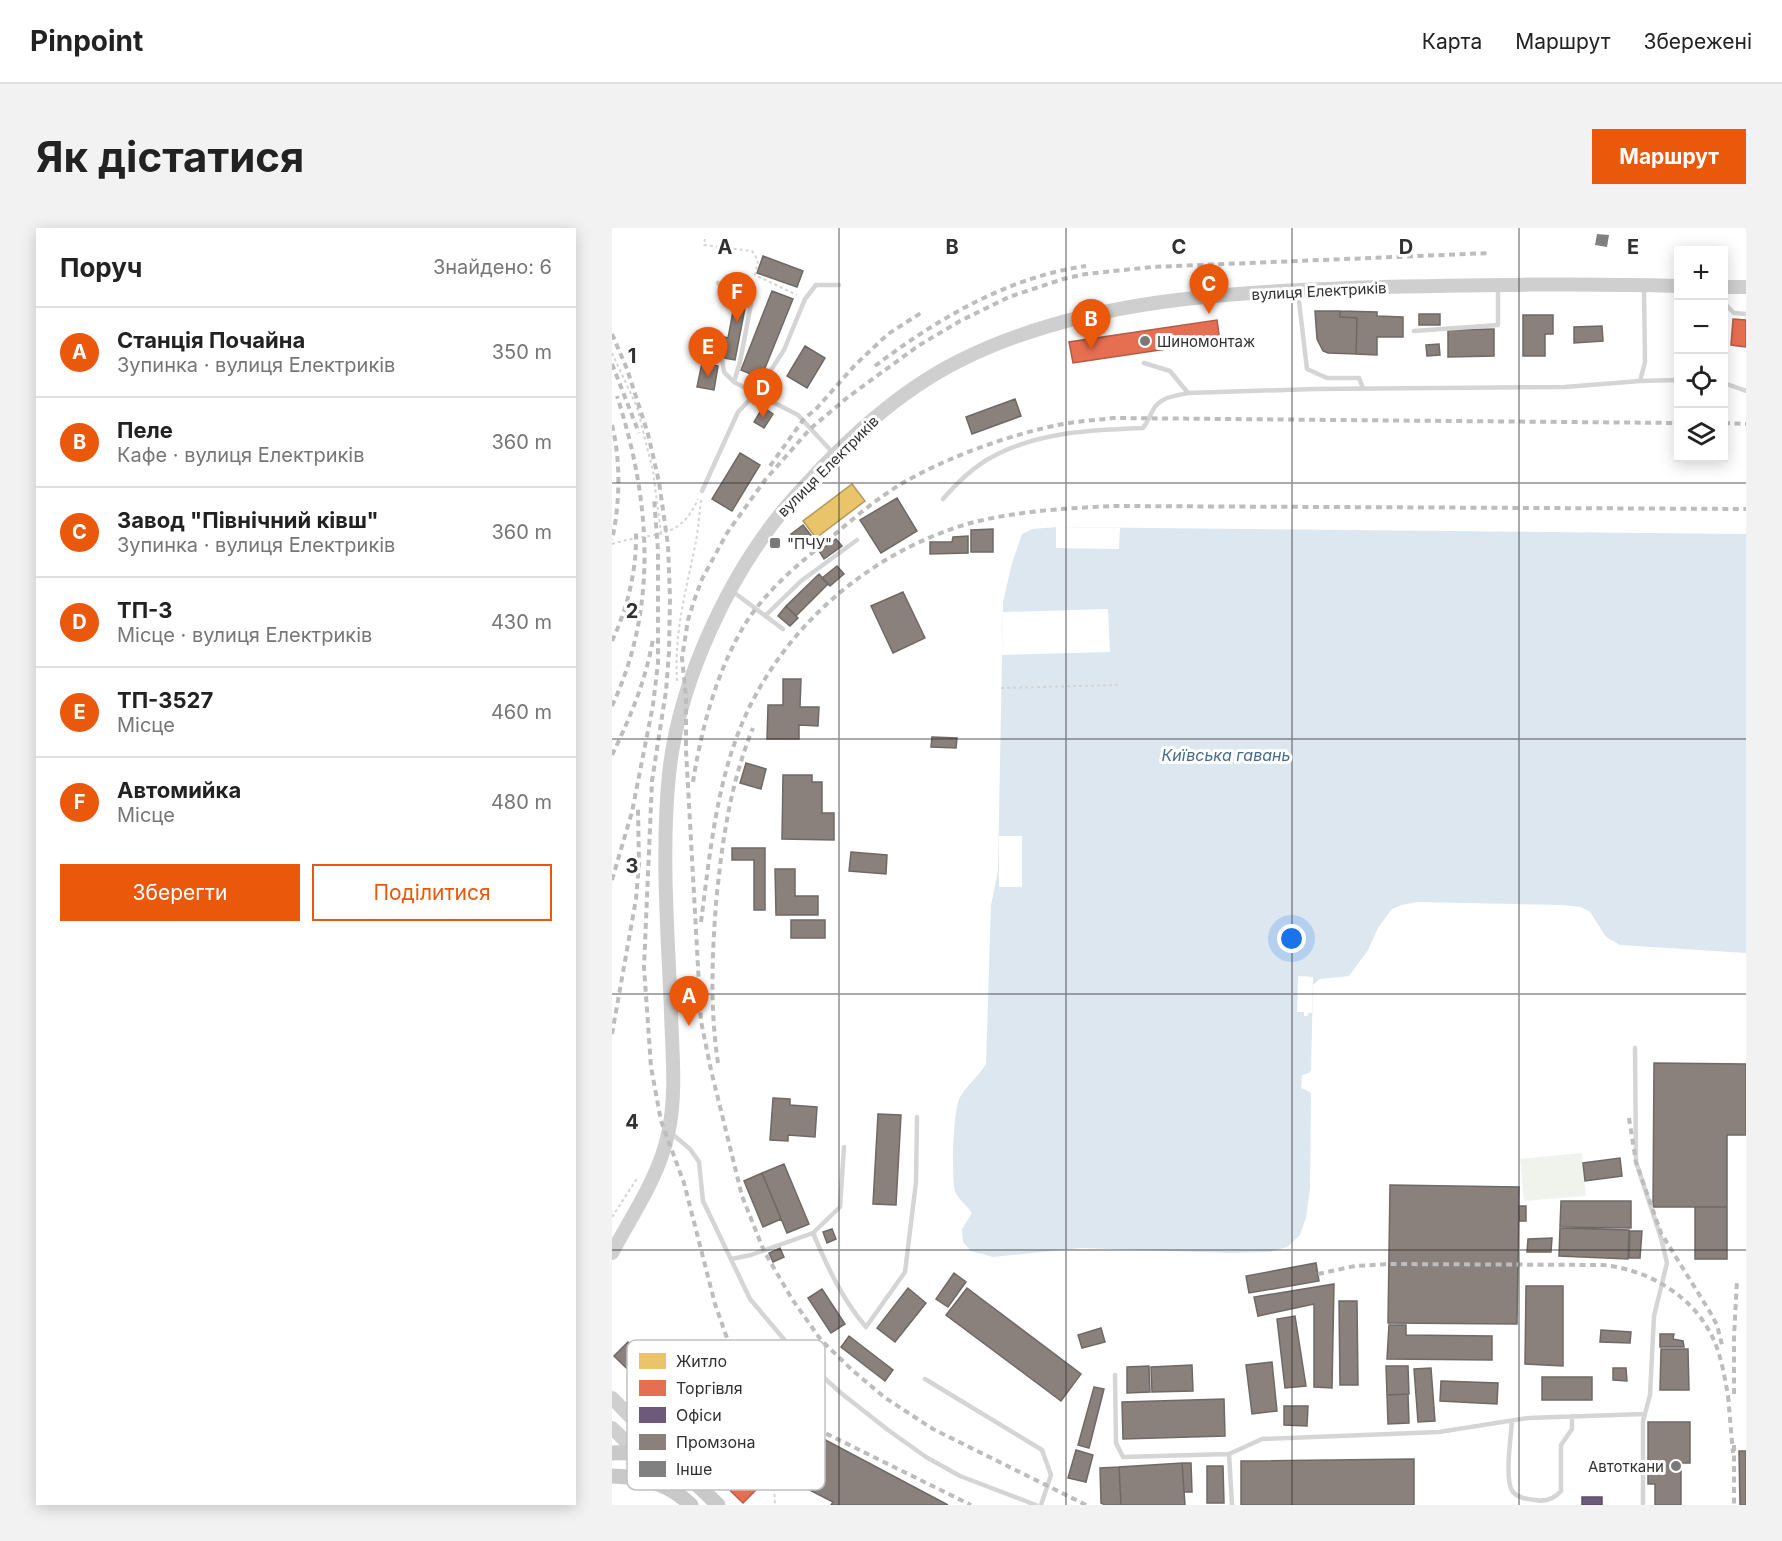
<!DOCTYPE html>
<html lang="uk">
<head>
<meta charset="utf-8">
<style>
	:root { --surface:#fff; --page:#f2f2f2; --text:#222; --muted:#767676; --line:#e0e0e0; --accent:#ea580c }
	body { margin:0; font-family:Inter,sans-serif; background:var(--page); color:var(--text) }
	.controls { position:absolute; right:18px; top:18px; display:grid; overflow:hidden; border-radius:0px; box-shadow:0 3px 15px #0003 }
	.controls button { width:54px; height:54px; display:grid; place-items:center; padding:0; border:0; border-bottom:2px solid var(--line); background:var(--surface); color:var(--text); font:30px sans-serif }
	.you { position:absolute; left:680px; top:711px; width:21px; height:21px; margin:-15px; border:4px solid #fff; border-radius:50%; background:#1a73e8; box-shadow:0 0 0 9px #1a73e833 }
	.badge { display:grid; place-items:center; width:39px; height:39px; border-radius:50%; background:var(--accent); color:#fff; font-size:20px; font-weight:700 }
	.pin { position:absolute; translate:-50% -50px; filter:drop-shadow(0 2px 3px #0008) }
	.pin::after { content:''; position:absolute; top:32px; width:21px; height:18px; background:inherit; clip-path:polygon(0 0,100% 0,50% 100%) }
	.list { margin:0; padding:0; list-style:none }
	h2 { display:flex; justify-content:space-between; align-items:center; height:78px; margin:0; padding:0 24px; font-size:26px }
	h2 small { font-size:20px; font-weight:400; color:var(--muted) }
	.list li { display:grid; grid-template-columns:39px 1fr auto; gap:18px; align-items:center; box-sizing:border-box; height:90px; padding:0 24px; border-top:2px solid var(--line) }
	.list b { display:block; font-size:22px; white-space:nowrap }
	.list p { margin:0; font-size:20px; white-space:nowrap; color:var(--muted) }
	.list em { font-size:20px; font-style:normal; color:var(--muted) }
	.actions { display:flex; gap:12px; padding:18px 24px }
	.actions a { flex:1; padding:14px 0; border:2px solid var(--accent); border-radius:0px; text-align:center; font-size:21px; color:var(--accent) }
	.actions .main { background:var(--accent); color:#fff }
	.icon { flex:none; width:33px; height:33px; fill:none; stroke:currentColor; stroke-width:2; stroke-linecap:round; stroke-linejoin:round }
	.map { position:relative; flex:none; width:1134px; height:1277px; overflow:hidden; border-radius:0px }
	header { display:flex; align-items:center; gap:36px; box-sizing:border-box; height:84px; padding:0 30px; background:var(--surface); border-bottom:2px solid var(--line) }
	header strong { font-size:28px }
	nav { display:flex; gap:33px; margin-inline-start:auto; font-size:21px }
	.intro { display:flex; align-items:center; justify-content:space-between; box-sizing:border-box; height:144px; padding:0 36px }
	h1 { margin:0; font-size:42px }
	.button { padding:15px 27px; border-radius:0px; background:var(--accent); color:#fff; font-size:21px; font-weight:700 }
	main { display:flex; gap:36px; padding:0 36px }
	aside { flex:1; background:var(--surface); border-radius:0px; box-shadow:0 3px 15px #0003 }
	.map>svg:first-child { display:block }
	.grass { fill:#f0f3ec }
	.water { fill:#dde7f0 }
	.pier { fill:#fff }
	.homes { fill:#e9c46a; stroke:#b29859; stroke-width:1.5 }
	.shops { fill:#e76f51; stroke:#b05c47; stroke-width:1.5 }
	.offices { fill:#6d597a; stroke:#5b4d64; stroke-width:1.5 }
	.industry { fill:#8a817c; stroke:#6f6966; stroke-width:1.5 }
	.building { fill:#808080 }
	.lines { fill:none; stroke-linecap:round; stroke-linejoin:round }
	.path { stroke:#d4d4d4; stroke-width:2; stroke-dasharray:3 3; stroke-linecap:butt }
	.lane { stroke:#d5d5d5; stroke-width:4.5 }
	.secondary { stroke:#cfcfcf; stroke-width:14 }
	.primary { stroke:#c9c9c9; stroke-width:15 }
	.rail { stroke:#bdbdbd; stroke-width:4; stroke-dasharray:6 4.5; stroke-linecap:butt }
	.grid { fill:none; stroke:#313131; stroke-width:1.5; stroke-opacity:0.55 }
	.poi-dot { fill:#797979; stroke:#fff; stroke-width:2 }
	.labels { text-anchor:middle; dominant-baseline:central; stroke-width:6; stroke-linejoin:round; paint-order:stroke }
	.street-label { font-size:15px; fill:#313131; stroke:#fff }
	.poi-label { font-size:15px; fill:#313131; stroke:#fff; text-anchor:start }
	.water-label { font-size:16px; font-style:italic; fill:#456b8c; stroke:#fff }
	.key { fill:#fff; stroke:#c1c1c1; stroke-width:1.5 }
	.key-label { font-size:16px; fill:#313131 }
	.grid-label { font-size:20px; text-anchor:middle; font-weight:bold; fill:#313131; stroke:#fff; stroke-width:6; stroke-linejoin:round; paint-order:stroke }
</style>
</head>
<body>
<header>
<strong>Pinpoint</strong>
<nav><a>Карта</a><a>Маршрут</a><a>Збережені</a></nav>
</header>
<div class="intro"><h1>Як дістатися</h1><a class="button">Маршрут</a></div>
<main>
<aside>
<h2>Поруч<small>Знайдено: 6</small></h2>
<ul class="list">
<li><span class="badge">A</span><div><b>Станція Почайна</b><p>Зупинка · вулиця Електриків</p></div><em>350 m</em></li>
<li><span class="badge">B</span><div><b>Пеле</b><p>Кафе · вулиця Електриків</p></div><em>360 m</em></li>
<li><span class="badge">C</span><div><b>Завод &quot;Північний кiвш&quot;</b><p>Зупинка · вулиця Електриків</p></div><em>360 m</em></li>
<li><span class="badge">D</span><div><b>ТП-3</b><p>Місце · вулиця Електриків</p></div><em>430 m</em></li>
<li><span class="badge">E</span><div><b>ТП-3527</b><p>Місце</p></div><em>460 m</em></li>
<li><span class="badge">F</span><div><b>Автомийка</b><p>Місце</p></div><em>480 m</em></li>
</ul>
<div class="actions"><a class="main">Зберегти</a><a>Поділитися</a></div>
</aside>
<div class="map">
<svg width="1134" height="1277" viewBox="0 0 1134 1277">
	<rect width="100%" height="100%" fill="#fff"/>
	<path class="grass" d="M970 925 974 968 912 973 908 931Z
		M69 1111 76 1112 81 1116V1126L60 1147 47 1134Z"/>
	<path class="water" d="M444 299 1134 306V725L1008 717 994 709 978 684 969 679 950 677 805 674 790 677 780 681 766 700 756 722 737 748 708 751 701 757 699 842 697 845 690 847 689 860 698 864 699 866 698 960 694 990 688 1007 675 1019 657 1024 618 1025 469 1020 381 1029 359 1023 351 1014 350 1001 360 985C355 977 346 972 343 963 339 948 341 882 348 869 355 857 367 848 374 836L379 677 386 643 391 374 400 335 410 306 420 301Z"/>
	<path class="pier" d="M444 299 508 300 507 321 444 320Z
		M496 381 498 424 390 427 391 384Z
		M387 608H410V659H387Z
		M686 748 701 749 700 785H696V788H692V784H685Z"/>
	<path class="homes" d="M240 256 253 273 204 310 191 293Z"/>
	<path class="shops" d="M1121 91 1134 92V119L1119 117Z
		M605 92 608 113 461 135 457 114Z
		M83 1185 153 1253 131 1275 61 1207Z"/>
	<path class="offices" d="M970 1269H990V1277H970Z"/>
	<path class="industry" d="M151 28 191 43 185 59 145 45Z
		M160 63 181 71 149 150 129 142Z
		M122 78 133 80 123 132 105 129 109 108 116 110Z
		M703 83H728V89L745 90 744 126 716 125 711 123 705 111Z
		M728 83 765 84V88L791 89V109H765V127L744 126 745 90 728 89Z
		M807 86H828V97H807Z
		M911 87H941V106H933V128H911Z
		M990 98 991 113 962 115V99Z
		M882 101V128L836 129V102Z
		M827 116 828 127 815 128 814 117Z
		M193 118 213 130 195 160 175 148Z
		M90 135 106 138 102 162 85 159Z
		M403 171 409 188 360 206 354 189Z
		M151 179 161 186 152 200 142 194Z
		M128 225 148 237 120 283 100 271Z
		M285 270 305 303 269 325 248 292Z
		M191 297 202 311 191 320 179 306Z
		M381 301V324H359V302Z
		M356 308V325L318 326V314H340L341 309Z
		M224 311 230 318 212 331 207 323Z
		M225 338 232 346 218 358 210 350Z
		M207 346 216 356 184 388 174 378Z
		M291 364 313 410 281 425 259 378Z
		M174 378 186 390 178 398 166 388Z
		M171 451H189L188 479H207L206 498 187 497V511H155L156 477H171Z
		M320 509 345 510 344 520 319 519Z
		M134 535 154 541 149 561 128 555Z
		M171 547H200V554H210V585H222V612L170 611Z
		M120 620H153V682H142V632H120Z
		M239 624 275 627 274 646 237 643Z
		M163 641H183V668H206V687H164Z
		M179 692H213V710H179Z
		M1042 835 1134 836V907H1115V979H1041Z
		M161 870 178 871V877L205 879 203 909 176 907V913L158 912Z
		M266 886 289 887 284 977 261 976Z
		M1008 930 1010 948 973 953 971 935Z
		M172 936 197 996 175 1005 150 945Z
		M150 945 169 991 151 999 132 953Z
		M778 957 907 959 905 1096 776 1095Z
		M949 973H1019V1000L948 999Z
		M907 978H914V993H907Z
		M1083 979H1115V1031H1083Z
		M948 1000 1017 1002 1016 1031 947 1028Z
		M220 1001 224 1011 215 1015 211 1004Z
		M1018 1003H1030L1028 1030H1017Z
		M940 1010 939 1024H915L916 1011Z
		M168 1020 172 1029 161 1034 157 1025Z
		M704 1035 707 1053 637 1065 634 1048Z
		M342 1045 354 1054 336 1079 324 1071Z
		M722 1056 720 1160 702 1159V1076L646 1088 642 1069Z
		M914 1058H951V1138L913 1136Z
		M296 1060 314 1075 283 1114 265 1100Z
		M355 1060 469 1146 449 1173 334 1087Z
		M210 1061 233 1096 219 1105 196 1070Z
		M727 1073H745L746 1157H728Z
		M683 1088 694 1158 673 1160 665 1091Z
		M777 1097H794V1107L880 1108V1132L775 1131Z
		M489 1100 493 1114 470 1120 466 1107Z
		M989 1102 1019 1104 1018 1115 988 1114Z
		M1048 1106H1062L1061 1111 1071 1113 1072 1119H1048Z
		M237 1108 281 1142 273 1153 229 1119Z
		M16 1114 61 1156 46 1171 2 1128Z
		M1049 1121H1076L1077 1162H1048Z
		M660 1134 665 1183 640 1186 634 1137Z
		M580 1137 581 1163 540 1164 539 1139Z
		M537 1138 538 1164 515 1165V1139Z
		M774 1138H796L797 1166 775 1167Z
		M819 1140 823 1193 806 1194 802 1141Z
		M1001 1140H1014L1015 1153 1001 1152Z
		M930 1149H980V1172H930Z
		M829 1153 886 1155 885 1176 828 1173Z
		M482 1159 492 1161 477 1220 466 1217Z
		M796 1166 797 1195 776 1196 775 1167Z
		M612 1171 613 1208 511 1211 510 1174Z
		M672 1178H696L695 1198 672 1197Z
		M1036 1194H1078V1235H1069V1277H1043V1256H1036Z
		M204 1207 336 1277H219L221 1274 180 1253Z
		M464 1222 481 1227 474 1254 456 1250Z
		M1127 1223H1134V1277H1128Z
		M802 1231V1277H629V1233Z
		M570 1235 573 1277H509L507 1239Z
		M570 1235H579L580 1264H572Z
		M595 1238H611L612 1275H595Z
		M507 1239 509 1277H493L489 1275 488 1240Z"/>
	<path class="building" d="M985 6 997 7 995 19 983 17Z"/>
	<g class="lines">
		<path class="path" d="M93 11 92 17 140 23 146 32 143 47 185 67
			M0 125 25 179 41 243 49 305
			M0 316C39 303 67 315 86 271
			M65 453C62 408 73 366 82 323 86 306 87 289 89 272
			M389 460 508 457
			M0 989 26 949
			M37 1125V1128L65 1155 78 1173 157 1249 162 1259 163 1277
			M162 1199 167 1194 201 1212
			M142 1235 150 1226"/>
		<path class="lane" d="M106 55C119 71 128 63 139 76L128 134 122 154
			M686 65 695 141 715 150H747L751 160
			M1112 75 1122 85 1134 86
			M802 103 886 97V60
			M110 130 112 144 122 154 186 187 222 226
			M532 135 558 143 576 165 703 161 953 159 1028 153 1066 152
			M1028 153 1033 134 1032 60
			M1112 155 1134 163
			M90 263 126 184 144 165 172 122 193 71 204 57H227
			M331 271C343 257 357 243 373 233 420 204 477 202 531 200 536 194 537 189 541 182 548 169 562 168 576 165
			M120 363 171 401
			M153 388 189 353 245 312
			M1023 820 1024 934 1049 1010 1055 1035 1042 1088 1038 1167 1031 1193V1277
			M59 905 78 921 87 934 91 973 138 1071 181 1122 229 1165 276 1202 314 1229 348 1248 424 1277
			M201 1005C215 1038 230 1071 254 1099L293 1044 304 954 305 889
			M119 1031 139 1027 201 1005 228 979 232 919
			M503 1147 504 1215 511 1229 617 1226
			M313 1151 430 1222 439 1247 429 1277
			M900 1193C899 1209 892 1253 901 1264 906 1270 915 1271 923 1272 933 1274 942 1271 949 1263V1217L960 1201V1188
			M620 1277 617 1226 650 1211 827 1204 916 1190 1032 1186"/>
		<path class="secondary" d="M1112 59H1134
			M0 1025C20 987 47 949 56 906 65 867 60 823 59 784 56 706 49 625 57 547 66 454 119 341 181 271 228 218 284 164 349 132 478 68 626 64 768 59 868 57 967 55 1066 58
			M0 1170 67 1239
			M0 1200 64 1262"/>
		<path class="primary" d="M0 1225C53 1222 71 1243 106 1277
			M0 1248C31 1249 56 1255 79 1277"/>
		<path class="rail" d="M0 106 15 141 36 206 47 254 56 317 58 370 57 424 54 463 40 553 32 739 39 839 49 893 72 955 103 1076 115 1110 133 1142 148 1159 170 1178 213 1205 359 1277
			M0 136 27 205
			M263 138C325 91 396 49 474 38
			M1112 195 1134 196
			M0 197C9 234 8 275 0 312
			M158 238 191 192 205 180 243 137 276 106 312 83
			M0 413C16 379 25 341 24 303
			M0 478C47 378 38 270 5 168
			M0 527C18 490 34 452 41 411
			M81 554C89 503 103 449 129 403 148 369 180 341 210 317 235 296 261 273 289 256 335 229 399 206 451 196 468 193 485 192 501 190L1066 195
			M0 652 20 584 41 477 46 435V322L42 270
			M89 694C97 633 103 569 124 511 161 408 251 327 355 296 402 283 456 280 504 278L1134 281
			M0 806 24 671 27 636 26 581
			M106 835C98 782 100 728 104 675 110 614 118 556 141 500
			M1017 890 1024 934 1049 1005 1098 1084 1105 1097 1110 1117
			M706 1046 743 1038 777 1036 991 1037C1040 1042 1088 1072 1105 1120 1111 1137 1114 1156 1117 1174
			M1122 1166V1109L1125 1052
			M1116 1168 1121 1225
			M1122 1217V1277
			M474 1277 321 1201 272 1169 239 1141 209 1112 180 1071 152 1023 130 968 99 842 89 793 74 522V469L70 430 76 392 83 370 90 351 115 305 153 252 198 201 236 169 306 118 348 93 397 69 451 51 474 46 540 39 879 25"/>
	</g>
	<path class="grid" d="M227 0V1277M454 0V1277M680 0V1277M907 0V1277M0 255H1134M0 511H1134M0 766H1134M0 1022H1134"/>
	<g class="poi-dot">
		<circle cx="533" cy="113" r="6"/>
		<rect x="157" y="309" width="12" height="12" rx="3"/>
		<circle cx="1064" cy="1238" r="6"/>
	</g>
	<g class="labels">
		<g class="street-label">
			<text transform="translate(707 63) rotate(-3)">вулиця Електриків</text>
			<text transform="translate(216 238) rotate(-45)">вулиця Електриків</text>
		</g>
		<g class="poi-label">
			<text x="545" y="113">Шиномонтаж</text>
			<text x="175" y="315">"ПЧУ"</text>
			<text x="1052" y="1238" text-anchor="end">Автоткани</text>
		</g>
		<g class="water-label">
			<text x="614" y="527">Київська гавань</text>
		</g>
	</g>
	<rect x="15" y="1112" width="198" height="150" rx="9" class="key"/>
	<rect x="27" y="1125" width="27" height="16" fill="#e9c46a"/>
	<rect x="27" y="1152" width="27" height="16" fill="#e76f51"/>
	<rect x="27" y="1179" width="27" height="16" fill="#6d597a"/>
	<rect x="27" y="1206" width="27" height="16" fill="#8a817c"/>
	<rect x="27" y="1233" width="27" height="16" fill="#808080"/>
	<g class="key-label">
		<text x="64" y="1139">Житло</text>
		<text x="64" y="1166">Торгівля</text>
		<text x="64" y="1193">Офіси</text>
		<text x="64" y="1220">Промзона</text>
		<text x="64" y="1247">Інше</text>
	</g>
	<g class="grid-label">
		<text x="113" y="26">A</text>
		<text x="340" y="26">B</text>
		<text x="567" y="26">C</text>
		<text x="794" y="26">D</text>
		<text x="1021" y="26">E</text>
		<text x="20" y="135">1</text>
		<text x="20" y="390">2</text>
		<text x="20" y="645">3</text>
		<text x="20" y="901">4</text>
	</g>
</svg>
<div class="controls">
<button>+</button>
<button>−</button>
<button><svg class="icon" aria-label="locate" viewBox="0 0 24 24"><circle cx="12" cy="12" r="6"/><path d="M12 2v4M12 18v4M2 12h4M18 12h4"/></svg></button>
<button><svg class="icon" aria-label="layers" viewBox="0 0 24 24"><path d="M12 4l9 5-9 5-9-5zM3 14l9 5 9-5"/></svg></button>
</div>
<div class="you"></div>
<div class="pin badge" style="left:77px;top:798px">A</div>
<div class="pin badge" style="left:479px;top:121px">B</div>
<div class="pin badge" style="left:597px;top:86px">C</div>
<div class="pin badge" style="left:151px;top:190px">D</div>
<div class="pin badge" style="left:96px;top:149px">E</div>
<div class="pin badge" style="left:125px;top:94px">F</div>
</div>
</main>
</body>
</html>
